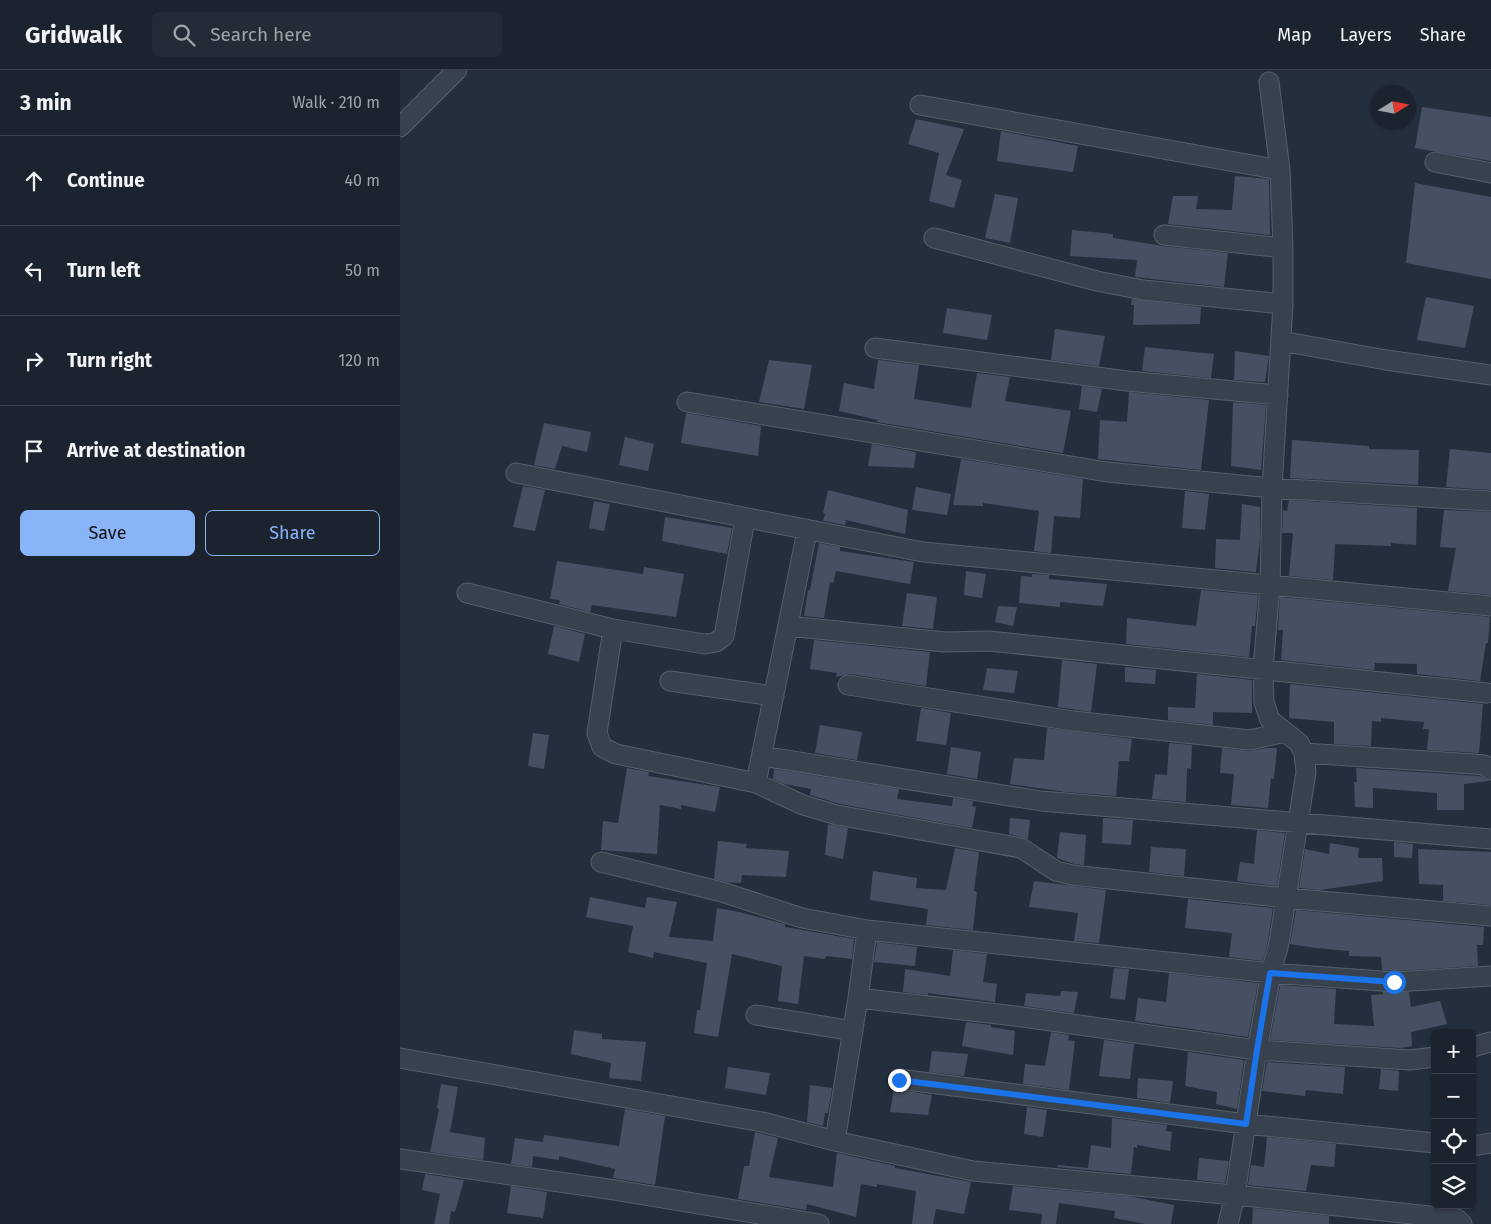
<!DOCTYPE html>
<html lang="en">
<head>
<meta charset="utf-8">
<style>
	:root { --surface:#1b232e; --page:#242b36; --text:#f1f3f6; --muted:#a0a4aa; --line:#39404a; --accent:#8ab4f8 }
	body { margin:0; font-family:"Fira Sans",sans-serif; background:var(--page); color:var(--text) }
	.controls { position:absolute; right:15px; bottom:15px; display:grid; overflow:hidden; border-radius:8px; box-shadow:0 1px 4px #0004 }
	.controls button { width:45px; height:45px; display:grid; place-items:center; padding:0; border:0; border-bottom:1px solid var(--line); background:var(--surface); color:var(--text); font:25px sans-serif }
	.compass { position:absolute; left:971px; top:15px; width:45px; height:45px; border-radius:50%; background:var(--surface); box-shadow:0 1px 4px #0004; rotate:79deg }
	.stop { position:absolute; width:15px; height:15px; margin:-11px; border:4px solid #1a73e8; border-radius:50%; background:#fff }
	.stop.end { background:#1a73e8; border-color:#fff; box-shadow:0 1px 5px #0008 }
	.list { margin:0; padding:0; list-style:none }
	h2 { display:flex; justify-content:space-between; align-items:center; height:65px; margin:0; padding:0 20px; font-size:21px }
	h2 small { font-size:16px; font-weight:400; color:var(--muted) }
	.list li { display:grid; grid-template-columns:32px 1fr auto; gap:15px; align-items:center; box-sizing:border-box; height:90px; padding:0 20px; border-top:1px solid var(--line) }
	.list b { display:block; font-size:19px; white-space:nowrap }
	.list em { font-size:16px; font-style:normal; color:var(--muted) }
	.actions { display:flex; gap:10px; padding:15px 20px }
	.actions a { flex:1; padding:11px 0; border:1px solid var(--accent); border-radius:8px; text-align:center; font-size:18px; color:var(--accent) }
	.actions .main { background:var(--accent); color:#111 }
	.icon { flex:none; width:28px; height:28px; fill:none; stroke:currentColor; stroke-width:2; stroke-linecap:round; stroke-linejoin:round }
	.map { position:relative; flex:none; width:1091px; height:1154px; overflow:hidden }
	header { display:flex; align-items:center; gap:30px; box-sizing:border-box; height:70px; padding:0 25px; background:var(--surface); border-bottom:1px solid var(--line) }
	header strong { font-size:24px }
	nav { display:flex; gap:28px; margin-inline-start:auto; font-size:18px }
	.search { width:350px; height:45px; background:var(--page); display:flex; align-items:center; gap:12px; box-sizing:border-box; padding:0 18px; border-radius:8px; color:var(--muted); font-size:19px }
	main { display:flex }
	aside { flex:1; background:var(--surface) }
	.map>svg:first-child { display:block }
	.building { fill:#455162 }
	.lines { fill:none; stroke-linecap:round; stroke-linejoin:round }
	.minor-casing { stroke:#565f6c; stroke-width:21 }
	.minor { stroke:#38414e; stroke-width:19 }
	.route { stroke:#1a73e8; stroke-width:6 }
</style>
</head>
<body>
<header>
<strong>Gridwalk</strong>
<div class="search"><svg class="icon" aria-label="search" viewBox="0 0 24 24"><circle cx="10" cy="10" r="6"/><path d="M15 15l6 6"/></svg>Search here</div>
<nav><a>Map</a><a>Layers</a><a>Share</a></nav>
</header>
<main>
<aside>
<h2>3 min<small>Walk · 210 m</small></h2>
<ul class="list">
<li><svg class="icon" aria-label="ahead" viewBox="0 0 24 24"><path d="M12 20V5M6 11l6-6 6 6"/></svg><div><b>Continue</b></div><em>40 m</em></li>
<li><svg class="icon" aria-label="left" viewBox="0 0 24 24"><path d="M17 20v-9H6M10 6l-5 5 5 5"/></svg><div><b>Turn left</b></div><em>50 m</em></li>
<li><svg class="icon" aria-label="right" viewBox="0 0 24 24"><path d="M7 20v-9h11M14 6l5 5-5 5"/></svg><div><b>Turn right</b></div><em>120 m</em></li>
<li><svg class="icon" aria-label="arrive" viewBox="0 0 24 24"><path d="M6 21V4h12l-3 4 3 4H6"/></svg><div><b>Arrive at destination</b></div></li>
</ul>
<div class="actions"><a class="main">Save</a><a>Share</a></div>
</aside>
<div class="map">
<svg width="1091" height="1154" viewBox="0 0 1091 1154">
	<rect width="100%" height="100%" fill="#242f3e"/>
	<path class="building" d="M1022 37 1091 47V91L1015 78Z
		M516 49 564 59 546 105 562 110 554 138 529 131 539 83 508 74Z
		M601 61 678 76 673 102 597 91Z
		M835 106 869 109 870 165 768 154 773 126H798L796 139 832 140Z
		M1015 113 1091 127V209L1006 193Z
		M595 124 618 128 610 173 585 168Z
		M672 160 713 164V168L763 176 828 183 824 217 735 207 737 190 670 186Z
		M1026 227 1074 236 1065 278 1017 270Z
		M732 229 801 237 800 254 733 255 734 235H731Z
		M547 238 592 245 587 270 543 263Z
		M655 259 705 266 699 296 651 290Z
		M745 277 814 284 811 308 742 301Z
		M835 281 869 286 865 312 834 310Z
		M369 290 412 295 404 339 359 332Z
		M478 290 519 295 514 329 571 338 577 303 610 307 605 331 671 341 663 383 477 352 478 350 439 341 444 313 474 319Z
		M682 316 702 319 697 342 679 339Z
		M729 322 809 330 801 400 698 389 700 350 727 352Z
		M833 332 866 335 861 400 831 396Z
		M286 343 361 356 358 386 281 373Z
		M144 353 191 362 187 382 162 376 155 399 134 395Z
		M225 367 254 374 248 401 219 395Z
		M892 370 969 376V379L1019 380 1018 415 890 408Z
		M472 374 516 382 514 398 468 396Z
		M1050 379 1091 383V420L1046 417Z
		M561 389 683 409 680 448 654 446 651 483 634 481 639 441 583 433V436L553 435Z
		M123 416 145 420 135 461 113 457Z
		M516 417 551 424 547 445 512 440Z
		M428 420 508 440 505 464 446 450 445 455 423 451 425 444 423 443Z
		M785 421 809 424 805 460 782 458Z
		M889 430 1017 438 1016 475 991 473V476L935 474 933 510 889 506 893 463H882L883 440 887 441Z
		M194 431 210 434 204 461 189 458Z
		M842 434 860 437V469L856 502 815 498 816 469 840 470Z
		M1044 440 1091 442V525L1048 521 1056 478 1040 477Z
		M265 447 332 458 327 484 262 471Z
		M419 473 440 477V481L514 492 510 514 436 501 433 513 430 512 424 548 404 546 408 520H410Z
		M157 491 243 504 244 497 284 504 276 547 192 535 190 542 159 534 160 530 150 529Z
		M566 501 586 504 582 528 564 525Z
		M632 504 649 505V509L707 514 703 536 660 532V537L619 533 621 506 632 507Z
		M801 520 858 525 855 556H852L849 587 726 574 727 548 796 556Z
		M507 523 537 527 533 559 502 556Z
		M880 527 1090 547 1088 573H1086L1080 611 1017 604V594L975 593 974 600 881 590 883 560H878Z
		M598 536 617 537 613 556 595 552Z
		M154 556 185 564 179 592 148 584Z
		M414 570 530 582 526 616 450 604 436 607 437 603 410 599Z
		M662 590 697 594 691 642 658 637Z
		M725 597 756 600 755 614 725 612Z
		M587 598 618 601 614 623 583 620Z
		M797 604 852 610V643L813 642V655L768 650V637L795 638Z
		M890 614 1083 634 1079 683 1027 680 1029 659H1023L1024 652 981 648V652L972 651 971 676 934 674V652L889 648Z
		M521 638 551 643 546 675 516 671Z
		M420 655 462 662 457 690 415 683Z
		M647 658 732 669 729 691H719L716 726 666 722 610 714 614 688 644 690Z
		M133 663 149 665 144 699 128 696Z
		M769 673 792 675 791 699 787 698 786 732 752 729 755 704 767 705Z
		M551 677 581 682 577 709 547 704Z
		M822 678 849 681 867 678H877L874 709 871 708 868 738 831 735 834 704 820 703Z
		M227 698 249 702 248 706 320 717 315 742 281 735V739L260 735 257 784 201 780 203 751 218 753Z
		M956 698 1080 706 1089 711 1064 714V740H1037V723L973 718V738L955 737 954 712H957Z
		M374 699 499 719 497 729 552 736 553 728 573 731 572 736 576 737 572 758 440 734 410 725 411 719 384 714 373 709Z
		M610 748 630 750 628 769 609 764Z
		M703 748 733 750 731 775 702 773Z
		M428 754 448 758 443 789 425 785Z
		M857 760 885 763 877 816 837 811 840 792 854 794Z
		M660 762 686 765 684 795 674 794 657 788Z
		M318 771 347 774 346 778 389 781 386 807 342 805 341 813 327 812 314 809Z
		M994 772 1013 774 1012 788 994 787Z
		M930 773 959 778 958 788H982L983 811 920 820 899 818 905 779 929 784Z
		M751 777 786 779 784 806 749 802Z
		M555 778 579 782 574 821 577 822 573 860 526 855 528 839 470 830 473 801 517 808 516 818 546 820Z
		M1018 779 1091 782V835L1043 831V815L1019 814Z
		M634 811 706 820 699 873 674 871 678 843 629 837Z
		M190 827 245 838 247 827 277 832 269 867 313 871 317 838 339 842 377 852 385 854V857L454 869 452 889 426 886 425 889 404 886 398 934 378 931 382 896 332 884 318 967 294 963 297 940H300L307 893 254 882 253 888 228 882 233 856 186 847Z
		M788 829 873 838 868 871 863 891 829 887 832 863 785 858Z
		M896 840 1084 857 1083 875H1077L1078 896 995 901 982 900 981 887 949 886V881L916 878 890 874Z
		M477 872 517 877 515 896 474 892Z
		M553 880 587 884 583 912 597 914 595 932 528 923V925L503 922 505 899 550 906Z
		M714 898 729 899 725 930 710 928Z
		M769 903 858 913 848 967 735 951 738 928 766 932Z
		M880 915 936 919 934 954 974 956 971 925 983 924V922H1009L1011 937 1040 931 1047 954 1011 962 1012 976 1000 978 870 970Z
		M661 921 678 922 674 943 624 936 626 923 660 926Z
		M566 952 591 955V957L615 961 613 985 562 976Z
		M174 960 202 964V969L246 972 241 1011 209 1008 211 993 171 984Z
		M651 962 669 965 668 970 675 971 669 1020 623 1014 625 994 645 996Z
		M704 970 734 974 730 1009 699 1006Z
		M532 981 568 984 564 1006 529 1002Z
		M788 982 844 990 837 1039 816 1034 817 1022 785 1016Z
		M867 992 945 997 943 1024 906 1020 905 1026 862 1021Z
		M328 997 370 1003 366 1025 325 1018Z
		M981 999 999 1001 998 1021 979 1019Z
		M738 1008 773 1011 770 1033 737 1028Z
		M41 1014 58 1017 50 1062 85 1068 83 1090 30 1082 39 1039 37 1038Z
		M410 1015 432 1018 428 1043H425L423 1056 407 1052Z
		M494 1019 532 1025 528 1045 490 1042Z
		M627 1037 647 1040 643 1067 624 1064Z
		M225 1039 265 1046 255 1115 213 1108 215 1099 159 1086V1090L133 1086 132 1097 111 1094 115 1068 143 1072 144 1065 219 1076Z
		M712 1048 767 1055 766 1061 772 1062 770 1081 737 1075V1078L734 1077 731 1104 657 1097 658 1095 688 1098 691 1075 711 1078Z
		M355 1062 378 1068 369 1107 433 1117 437 1083 495 1096V1098L571 1112 564 1144 536 1139 533 1154H512L516 1121 477 1114V1117L461 1114 456 1147 407 1134 406 1140 338 1129 344 1096H349Z
		M867 1067 936 1074 934 1097 911 1095 906 1121 848 1115 851 1095 864 1097Z
		M799 1088 829 1091 825 1113 797 1110Z
		M25 1104 64 1110 55 1142 51 1141 49 1154H34L40 1124 22 1120Z
		M111 1116 147 1122 143 1148 107 1143Z
		M613 1116 728 1126 774 1135 771 1154H746L714 1148 715 1141 659 1133 656 1154H641L642 1144 609 1140Z
		M853 1138 929 1146V1154H852Z"/>
	<g class="lines">
		<g class="minor-casing">
			<path id="minor" d="M520 35 880 100
				M0 57 57 0
				M1035 92 1091 103
				M764 165 883 178
				M534 168 697 211 743 220 883 234
				M881 271 986 290 1091 305
				M475 278 727 311 878 325
				M287 332 707 402 872 418 1089 431
				M116 403 523 482 1091 536
				M67 523 213 559 305 574 316 572 324 566 345 449
				M388 556 545 572 589 571 1087 623
				M213 559 197 663 202 677 216 684 356 713 403 735 437 745 621 778 656 801 672 805 886 828 1091 846
				M270 611 374 626
				M448 615 673 651 850 670 885 662
				M904 683 1074 694 1084 695 1091 700
				M362 686 641 731 1091 769
				M356 713 407 461
				M201 792 322 822 402 848 467 860 871 903 995 912 1091 906
				M458 928 615 946 857 980 1010 990 1035 987
				M356 945 453 961
				M1072 977 1091 972
				M0 988 362 1052 435 1071 573 1101 835 1125 1057 1149 1062 1154
				M499 1009 846 1054 1035 1073
				M435 1071 458 928 467 860
				M1072 1076 1091 1073
				M0 1089 215 1120 419 1154
				M828 1154 835 1125 857 980 871 903 879 873 906 702 904 683 899 673 870 650 864 632 863 599 870 516 872 418 883 234V178L880 100 869 12"/>
		</g>
		<use href="#minor" class="minor"/>
	</g>
	<g class="lines">
		<path class="route" d="M499 1010 846 1054 857 980 870 903 994 912"/>
	</g>
</svg>
<div class="controls">
<button>+</button>
<button>−</button>
<button><svg class="icon" aria-label="locate" viewBox="0 0 24 24"><circle cx="12" cy="12" r="6"/><path d="M12 2v4M12 18v4M2 12h4M18 12h4"/></svg></button>
<button><svg class="icon" aria-label="layers" viewBox="0 0 24 24"><path d="M12 4l9 5-9 5-9-5zM3 14l9 5 9-5"/></svg></button>
</div>
<svg class="compass" viewBox="-18 -18 36 36"><path d="M0-13l5 13h-10z" fill="#e53935"/><path d="M0 13l5-13h-10z" fill="#a0a4aa"/></svg>
<div class="stop" style="left:994px;top:912px"></div>
<div class="stop end" style="left:499px;top:1010px"></div>
</div>
</main>
</body>
</html>
